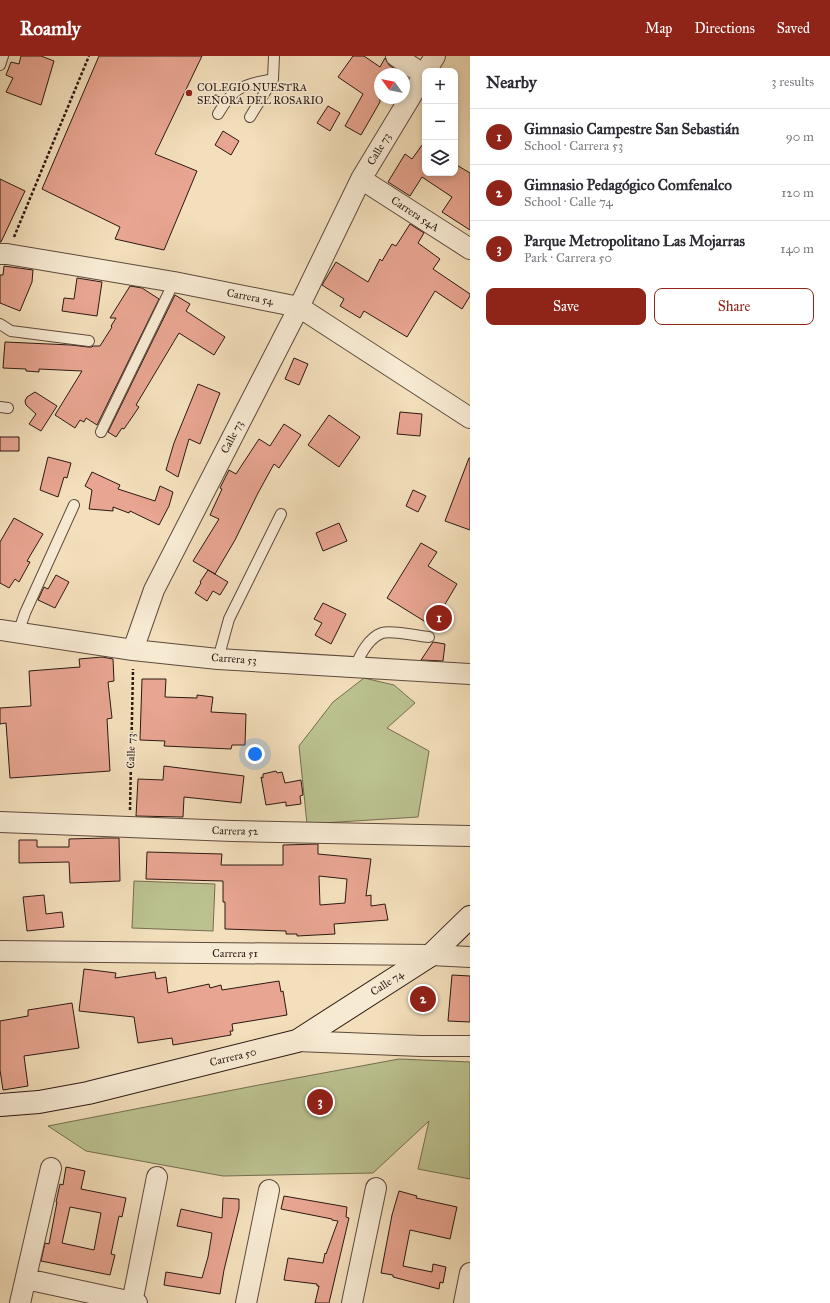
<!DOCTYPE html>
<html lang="en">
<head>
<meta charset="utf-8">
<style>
	:root { --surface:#fff; --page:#f7f7f7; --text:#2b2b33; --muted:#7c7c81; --line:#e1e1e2; --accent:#8f2418 }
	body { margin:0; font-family:"IM FELL Great Primer",serif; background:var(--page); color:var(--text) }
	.controls { position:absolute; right:12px; top:12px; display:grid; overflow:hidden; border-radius:8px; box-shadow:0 2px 6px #0003 }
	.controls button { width:36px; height:36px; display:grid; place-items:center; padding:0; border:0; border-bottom:1px solid var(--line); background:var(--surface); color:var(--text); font:20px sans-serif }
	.compass { position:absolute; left:374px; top:12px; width:36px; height:36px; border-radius:50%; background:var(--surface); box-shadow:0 2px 6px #0003; rotate:303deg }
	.you { position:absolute; left:255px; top:698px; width:14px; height:14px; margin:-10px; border:3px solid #fff; border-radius:50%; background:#1a73e8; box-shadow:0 0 0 6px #1a73e833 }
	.badge { display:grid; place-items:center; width:26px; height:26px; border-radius:50%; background:var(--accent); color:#fff; font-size:13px; font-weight:700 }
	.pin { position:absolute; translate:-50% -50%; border:2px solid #fff; box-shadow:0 1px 4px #0006 }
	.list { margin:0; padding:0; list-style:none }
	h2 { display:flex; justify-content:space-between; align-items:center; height:52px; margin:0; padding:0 16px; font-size:17px }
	h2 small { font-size:13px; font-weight:400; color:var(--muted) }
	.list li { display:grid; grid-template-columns:26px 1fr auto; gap:12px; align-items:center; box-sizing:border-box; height:56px; padding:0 16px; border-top:1px solid var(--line) }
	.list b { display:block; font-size:15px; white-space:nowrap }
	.list p { margin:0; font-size:13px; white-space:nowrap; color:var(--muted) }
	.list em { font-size:13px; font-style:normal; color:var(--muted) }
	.actions { display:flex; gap:8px; padding:12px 16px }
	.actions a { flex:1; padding:9px 0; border:1px solid var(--accent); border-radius:8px; text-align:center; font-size:14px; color:var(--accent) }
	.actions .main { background:var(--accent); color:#fff }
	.icon { flex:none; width:22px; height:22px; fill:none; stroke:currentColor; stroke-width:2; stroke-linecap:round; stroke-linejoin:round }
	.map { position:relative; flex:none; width:470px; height:1247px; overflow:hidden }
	header { display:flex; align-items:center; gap:24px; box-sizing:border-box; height:56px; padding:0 20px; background:var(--accent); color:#fff }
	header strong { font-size:19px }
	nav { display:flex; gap:22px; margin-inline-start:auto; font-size:14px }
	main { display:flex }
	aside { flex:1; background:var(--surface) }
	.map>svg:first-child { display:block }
	.green { fill:#bbc290; stroke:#746e51 }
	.building { fill:#e8a591; stroke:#2c1912; fill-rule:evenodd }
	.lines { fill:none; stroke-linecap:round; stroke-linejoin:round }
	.lane-casing { stroke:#5e4a3c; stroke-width:12 }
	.street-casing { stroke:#5e4a3c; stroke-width:22 }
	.secondary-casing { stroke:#2c1912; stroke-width:24 }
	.path { stroke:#2c1912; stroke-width:2.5; stroke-dasharray:3 2; stroke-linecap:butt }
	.lane { stroke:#f7ead3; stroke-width:10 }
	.street { stroke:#f7ead3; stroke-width:20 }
	.secondary { stroke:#f7ead3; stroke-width:22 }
	.poi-dot { fill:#8f2418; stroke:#f7ead3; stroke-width:1.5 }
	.labels { text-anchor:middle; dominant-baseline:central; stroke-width:3.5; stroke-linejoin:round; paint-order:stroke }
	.poi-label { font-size:11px; fill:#2c1912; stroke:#f7ead3; text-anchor:start }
	.street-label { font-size:11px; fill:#2c1912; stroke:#f7ead3 }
</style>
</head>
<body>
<header>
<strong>Roamly</strong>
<nav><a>Map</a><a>Directions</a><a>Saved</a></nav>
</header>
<main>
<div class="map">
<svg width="470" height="1247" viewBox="0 0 470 1247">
	<rect width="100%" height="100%" fill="#f3dfbb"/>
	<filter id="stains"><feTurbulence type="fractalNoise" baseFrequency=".005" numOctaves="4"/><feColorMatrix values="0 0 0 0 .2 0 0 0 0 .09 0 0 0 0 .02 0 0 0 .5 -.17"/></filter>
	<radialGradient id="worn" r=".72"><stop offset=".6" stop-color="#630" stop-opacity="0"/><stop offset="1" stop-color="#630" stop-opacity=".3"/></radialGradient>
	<path class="green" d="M364 622 394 629 415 647 387 672 429 695 418 761 307 768 299 690 333 646Z
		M134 825 215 828 213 875 132 872Z
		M399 1003 470 1006V1123L418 1113 429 1065 373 1117 223 1120 86 1095 48 1070 264 1028Z"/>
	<path class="building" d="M21 0H41L54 5 41 49 6 36 13 22 6 19 11 6 19 8Z
		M99 0H202L155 98 197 115 164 194 115 183 120 171 42 133Z
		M353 0H364L380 11 385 2 389 9 399 16 397 18H380V46L361 79 345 70 363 38 338 21Z
		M328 50 340 57 330 75 317 67Z
		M223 75 239 85 231 99 215 89Z
		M425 85V117H455V108L470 117V174L442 156 452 141 422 121 410 140 388 126 405 98 412 103Z
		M0 123 25 135 1 186H0Z
		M410 168 424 177 418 187 440 203 433 213 470 238V240L462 253 435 235 407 281 364 255 360 262 340 250 344 243 322 229 336 206 368 226 380 203 382 205 392 188 396 190Z
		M4 210 33 214 32 226 20 255 0 247V219H3Z
		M77 222 102 226 97 260 62 255 64 242 74 243Z
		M130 230 142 232 159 243 97 369 86 362 84 366 80 364 75 372 55 359 82 315 39 313V316L26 315V313L3 312 5 286 71 289 88 291H92L93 290H100L112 271 111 270 116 262H110Z
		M175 239 190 248 186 255 225 281 214 299 179 277 136 349 139 351 124 373 122 372 116 381 108 376Z
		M294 302 308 308 299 329 285 323Z
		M198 328 220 337 200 388 189 383 178 421 166 414 174 387Z
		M35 336 57 350 41 375 29 368 36 358 26 349 25 345 27 341Z
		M400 356 422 358 420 380 397 378Z
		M329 359 360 381 339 411 308 389Z
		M284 368 301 379 279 412 274 408 258 437 235 484 215 518 193 505 219 463 210 459 222 433 220 432 229 414 236 418 259 383 270 390Z
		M0 381H19V395H0Z
		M48 401 71 407 67 422 64 421 58 441 40 434Z
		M469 402H470V474L445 465Z
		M92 416 120 429 118 433 155 445 160 430 173 436 169 450 159 469 130 455 129 457 113 451V455L89 453 92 434 85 430Z
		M413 434 426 440 418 456 406 450Z
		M14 462 43 478 27 505 30 506 19 526 15 523 9 532 0 527V486Z
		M339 467 347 485 323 495 316 477Z
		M421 487 437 496 428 510 457 528 432 570 387 542Z
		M208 514 228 526 220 539 213 535 207 545 195 537 201 527 200 526Z
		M56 519 69 526 55 552 38 544 44 531 48 533Z
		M323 547 346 558 331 588 315 579 322 567 314 563Z
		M433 586 445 588 443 605 421 604Z
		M102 601 113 603 114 625 108 626 112 662 107 663 110 715 10 722 6 667 0 668V652L31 650 29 615 80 611 79 603Z
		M142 623H166L165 641 197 642V639L213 641 211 656 246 658 245 689H232L231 693 164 690 165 685 140 684Z
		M164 710 244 720 241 747 184 741 183 761 136 760 138 723 163 724Z
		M276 715 277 717 282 716 285 727 301 724 303 739 300 740 301 748 286 750V746L266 749 261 721 263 722V718Z
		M106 782H119L120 825 70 827 69 806 19 807V784H37V791H69V783Z
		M318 788V798L371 803 366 840 371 839V850L385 848 388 864 334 868 335 878 297 880V878H286V875L225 873V846H223V825L146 823 147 796 222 798 221 809H283V789ZM319 820 347 823 345 847 320 849Z
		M44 839 46 858 62 856 64 871 27 875 23 841Z
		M84 913 116 917 115 922 155 916 156 923 166 921 168 937 209 928 210 932 221 929 222 934 279 925 281 936 283 935 287 959 232 968 233 975H230L231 979 173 989 172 982 138 987 134 961 79 955Z
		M452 919 470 920V966L448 965Z
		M72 947 79 992 24 1000 28 1030 3 1034 0 1014V965L28 960V954Z
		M66 1111 85 1115 81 1133 126 1142 122 1161 119 1160 111 1198 115 1199 110 1219 41 1205 45 1187 49 1188 57 1146H56L60 1128 63 1129ZM70 1151 101 1157 94 1194 62 1187Z
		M399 1135 417 1140 416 1142 457 1151 450 1183 410 1174 403 1210 432 1216 433 1208 446 1211 443 1227 440 1226 439 1233 393 1221V1219L381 1217 392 1159Z
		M284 1140 347 1151 346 1161 349 1162 329 1247H315L319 1230H317V1228L284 1224 288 1202 323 1207 325 1197 326 1198 338 1165 332 1164V1163L281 1153Z
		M223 1142 239 1143V1153L224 1214 220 1238 164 1229 166 1216 202 1222 208 1201 212 1177 177 1170 181 1153 222 1162Z"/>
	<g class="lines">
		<g class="lane-casing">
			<path id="lane" d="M0 9 3 0
				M218 58C234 30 243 29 273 23
				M250 61 273 23 274 0
				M0 268 11 275 89 285
				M0 351 8 352
				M101 376 174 226
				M18 577 25 557 74 449
				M218 603 229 563 281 458
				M355 611C360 599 368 582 382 577 392 574 418 580 429 581"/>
		</g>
		<g class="street-casing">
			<path id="street" d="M396 0 424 19
				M426 15 435 0
				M361 123 470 193
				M0 198H7L174 226 299 251 470 362
				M0 574 133 594 218 603 470 618
				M133 594 154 534 299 251 361 123 425 17
				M0 766 232 775 470 780
				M0 895 431 899 470 901
				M297 985 421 990H470
				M26 1223 137 1247
				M20 1247 51 1112
				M132 1247 157 1121
				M246 1247 269 1134
				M352 1247 376 1132
				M464 1247 470 1217"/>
		</g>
		<g class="secondary-casing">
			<path id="secondary" d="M0 1049 39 1046 88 1037 297 985 431 899 470 861"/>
		</g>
		<path class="path" d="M14 181 89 0
			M130 754 133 613"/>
		<use href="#lane" class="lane"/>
		<use href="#street" class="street"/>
		<use href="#secondary" class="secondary"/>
	</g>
	<circle class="poi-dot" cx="189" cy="37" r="4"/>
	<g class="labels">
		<g class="poi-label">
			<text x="197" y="31">COLEGIO NUESTRA<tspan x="197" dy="13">SEÑORA DEL ROSARIO</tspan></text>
		</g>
		<g class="street-label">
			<text transform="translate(379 93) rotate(-59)">Calle 73</text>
			<text transform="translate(415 158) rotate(33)">Carrera 54A</text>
			<text transform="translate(250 241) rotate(11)">Carrera 54</text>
			<text transform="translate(232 381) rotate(-63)">Calle 73</text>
			<text transform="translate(234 603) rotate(4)">Carrera 53</text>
			<text transform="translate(131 695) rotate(-89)">Calle 73</text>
			<text transform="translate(235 775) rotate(1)">Carrera 52</text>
			<text x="235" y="897">Carrera 51</text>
			<text transform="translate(387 927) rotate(-33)">Calle 74</text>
			<text transform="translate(233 1001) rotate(-14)">Carrera 50</text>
		</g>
	</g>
	<rect width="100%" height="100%" filter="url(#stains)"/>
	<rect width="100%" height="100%" fill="url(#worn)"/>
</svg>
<div class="controls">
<button>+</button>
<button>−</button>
<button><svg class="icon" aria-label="layers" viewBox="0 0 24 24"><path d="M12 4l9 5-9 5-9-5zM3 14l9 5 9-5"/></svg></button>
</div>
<svg class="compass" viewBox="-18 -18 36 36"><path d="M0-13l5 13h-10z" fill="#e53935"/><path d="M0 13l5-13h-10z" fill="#7c7c81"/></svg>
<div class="you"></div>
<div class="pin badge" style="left:439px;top:562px">1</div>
<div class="pin badge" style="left:423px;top:943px">2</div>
<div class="pin badge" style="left:320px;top:1046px">3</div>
</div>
<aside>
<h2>Nearby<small>3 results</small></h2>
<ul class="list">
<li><span class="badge">1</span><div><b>Gimnasio Campestre San Sebastián</b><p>School · Carrera 53</p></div><em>90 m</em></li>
<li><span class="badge">2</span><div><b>Gimnasio Pedagógico Comfenalco</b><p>School · Calle 74</p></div><em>120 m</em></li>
<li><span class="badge">3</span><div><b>Parque Metropolitano Las Mojarras</b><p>Park · Carrera 50</p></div><em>140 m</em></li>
</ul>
<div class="actions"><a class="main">Save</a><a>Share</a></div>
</aside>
</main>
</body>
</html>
